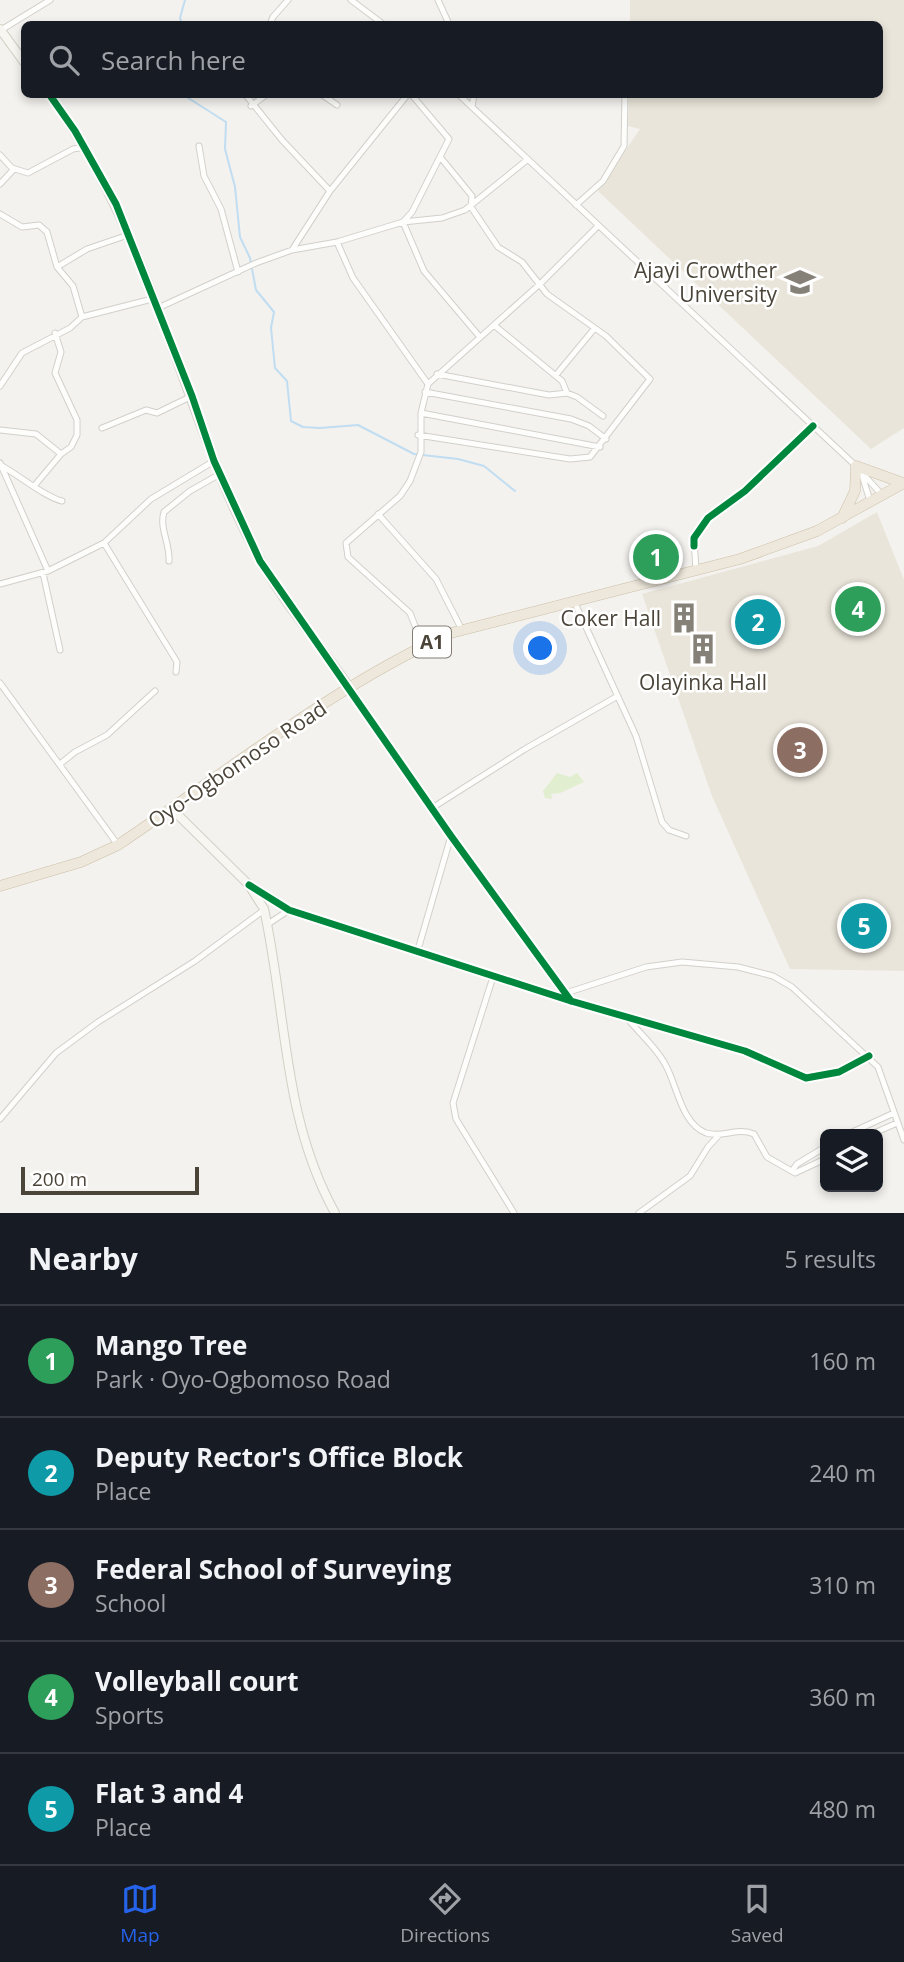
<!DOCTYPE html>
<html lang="en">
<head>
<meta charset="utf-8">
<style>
	:root { --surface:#171b24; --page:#20242c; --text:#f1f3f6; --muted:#9ea1a6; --line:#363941; --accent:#2563eb }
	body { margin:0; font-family:"Open Sans",sans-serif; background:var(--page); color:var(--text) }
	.controls { position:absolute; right:21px; bottom:21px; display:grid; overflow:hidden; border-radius:10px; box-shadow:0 4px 10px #0003 }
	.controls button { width:63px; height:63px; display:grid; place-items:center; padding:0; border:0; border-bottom:2px solid var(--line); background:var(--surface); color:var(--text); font:35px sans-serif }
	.scale { position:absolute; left:21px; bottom:18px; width:178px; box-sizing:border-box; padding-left:7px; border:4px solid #4b4439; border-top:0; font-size:19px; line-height:24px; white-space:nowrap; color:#4b4439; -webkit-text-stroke:5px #fff; paint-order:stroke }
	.you { position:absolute; left:541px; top:649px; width:24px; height:24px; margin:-18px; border:5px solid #fff; border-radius:50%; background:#1a73e8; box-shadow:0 0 0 10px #1a73e833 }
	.badge { display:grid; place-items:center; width:46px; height:46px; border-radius:50%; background:var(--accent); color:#fff; font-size:23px; font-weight:700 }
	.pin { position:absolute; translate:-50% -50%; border:4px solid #fff; box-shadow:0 2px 7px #0006 }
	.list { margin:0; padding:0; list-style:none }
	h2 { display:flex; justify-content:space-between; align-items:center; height:91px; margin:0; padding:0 28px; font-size:30px }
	h2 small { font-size:23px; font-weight:400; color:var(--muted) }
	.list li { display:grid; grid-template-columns:46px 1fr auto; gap:21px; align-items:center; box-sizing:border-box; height:112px; padding:0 28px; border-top:2px solid var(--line) }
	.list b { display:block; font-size:26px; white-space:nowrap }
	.list p { margin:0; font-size:23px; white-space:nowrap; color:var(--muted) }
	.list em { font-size:23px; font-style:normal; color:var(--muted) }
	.icon { flex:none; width:38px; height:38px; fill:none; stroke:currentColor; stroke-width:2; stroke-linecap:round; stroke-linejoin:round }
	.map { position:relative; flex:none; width:904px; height:1213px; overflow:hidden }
	.search { position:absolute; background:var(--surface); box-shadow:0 4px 10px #0003; left:21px; right:21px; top:21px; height:77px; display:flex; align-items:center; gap:18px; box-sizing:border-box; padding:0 24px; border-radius:10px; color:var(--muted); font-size:26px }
	.sheet { height:651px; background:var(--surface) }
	nav { display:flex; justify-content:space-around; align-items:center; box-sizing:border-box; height:98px; border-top:2px solid var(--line); background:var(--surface); font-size:19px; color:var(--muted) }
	nav a { display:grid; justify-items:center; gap:4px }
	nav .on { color:var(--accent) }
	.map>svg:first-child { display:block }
	.education { fill:#eae5da }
	.green { fill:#e1eecf }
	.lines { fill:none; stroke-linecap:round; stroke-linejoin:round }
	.stream { stroke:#c0ddf1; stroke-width:2 }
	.street-casing { stroke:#d2d0cb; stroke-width:7 }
	.secondary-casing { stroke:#d3cfc5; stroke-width:10 }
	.highway-casing { stroke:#ccbfa9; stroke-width:11 }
	.street { stroke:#fdfdfc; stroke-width:5 }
	.secondary { stroke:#f7f6f1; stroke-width:8 }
	.highway { stroke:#ede8db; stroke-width:10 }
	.cycleway-casing { stroke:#fff; stroke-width:11 }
	.cycleway { stroke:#00873e; stroke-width:7 }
	.labels { text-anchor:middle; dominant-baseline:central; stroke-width:5; stroke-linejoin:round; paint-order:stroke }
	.shield { fill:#fff; stroke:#817c74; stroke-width:2 }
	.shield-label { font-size:19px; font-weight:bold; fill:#4b4439 }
	.poi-label { font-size:21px; fill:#4b4439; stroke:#fff; text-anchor:end }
	.street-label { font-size:21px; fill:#4b4439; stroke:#fff }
</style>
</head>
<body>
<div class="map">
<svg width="904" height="1213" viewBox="0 0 904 1213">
	<rect width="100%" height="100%" fill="#f4f2ee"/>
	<path class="education" d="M630 0H904V428L871 449 598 191 640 129 628 126 629 95 880 94V24H630Z
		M877 512 904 580V971L790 969 712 796 642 594 818 546Z"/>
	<path class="green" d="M843 599 850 627 837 630 830 603Z
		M557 773 570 777 577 773 584 782 560 793 551 794 552 799 545 798 543 791Z"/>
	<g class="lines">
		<path class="stream" d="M182 24 180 18 185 0
			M182 94 226 122 225 149 235 187 240 237 250 258 256 290 274 312 271 328 275 368 287 381 291 421 303 427 320 428 358 425 414 454 458 459 484 466 515 491"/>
		<g class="street-casing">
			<path id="street" d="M351 0 383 24
				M438 0 449 24
				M270 24 273 17 288 0
				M1 30 50 0
				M245 94 282 140 330 191
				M321 94 337 105
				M411 94 449 139 412 212 403 222 424 271 479 336
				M458 94 856 466 882 495
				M251 106 267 94
				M472 107 474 94
				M199 146 204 176 221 209 238 272
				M0 155 12 168 28 173 73 149 85 147
				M0 184 14 169
				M576 205 603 181 624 146 625 94
				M0 214 22 227 39 225 47 232 57 267 73 286 82 317
				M337 242 353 278 428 384
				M292 250 330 191 408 94
				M57 267 87 249 128 235
				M158 308 256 263 292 250 337 242 403 222 442 218 465 210 527 160
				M494 325 562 381 567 393
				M437 374 549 395 567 393 577 397 603 416
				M556 375 594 329
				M0 386 22 353 70 328 82 317 152 299
				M425 392 571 419 589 426 606 439
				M421 413 600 447
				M102 428 146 410 157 413 192 396
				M0 430 36 434 61 454
				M418 435 570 459 590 457 650 379 606 336 547 294 522 262 498 247 471 207 472 196 441 158
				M0 463 48 571
				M2 466C20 476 45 497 62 501
				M862 475 870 501
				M35 485 61 454 71 447 77 435V420L55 373 61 352 55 333
				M378 514 436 579 462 630
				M104 543 177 662 176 672
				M169 561C170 543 159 528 164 512L190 491 220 474
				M696 570 694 538 708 518 745 491 813 426
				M43 573 60 650
				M0 584 48 571 104 543 151 499 214 461
				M574 601 636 736 662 822 669 830 686 836
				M423 646 410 613 348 557 346 543 400 496 410 481 421 452V413L428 384 541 283 598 226
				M0 683 118 845
				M349 687 451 836 568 996
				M60 764 75 752 107 735 155 691
				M432 808 525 749 616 697
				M253 888 289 910 571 1001 745 1051 806 1078 839 1072 869 1056
				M268 924 289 910
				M417 953 451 836
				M493 977 453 1103 456 1119 514 1213
				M566 993 646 967 682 962 738 967 773 976 792 987 878 1067 904 1140
				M627 1018C639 1033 656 1047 665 1064 677 1084 681 1124 706 1133 723 1138 738 1127 754 1134L767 1157 795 1173 825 1159
				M0 1119 56 1053 98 1022 195 961 264 910
				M848 1134 894 1113
				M872 1134 897 1123
				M792 1171 797 1164 825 1147
				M639 1213 690 1176 708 1147 719 1135"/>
		</g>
		<g class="secondary-casing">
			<path id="secondary" d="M0 29 24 62
				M49 94C130 204 165 335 214 460 227 494 243 530 261 561 285 606 321 645 349 687
				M172 809 249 885 264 909C287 1013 282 1117 335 1213"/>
		</g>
		<g class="highway-casing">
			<path id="highway" d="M842 518 855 491 856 466 903 483
				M0 886 81 862 118 845C227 772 332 687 451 633L740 559 817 531 904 483"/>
		</g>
		<use href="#street" class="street"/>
		<use href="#secondary" class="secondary"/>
		<use href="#highway" class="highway"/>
		<g class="cycleway-casing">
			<path id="cycleway" d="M49 94 75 131 116 204 192 396 214 461 260 561 451 836 571 1001
				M694 546V538L708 518 745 491 813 426
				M249 885 289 910 571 1001 745 1051 806 1078 839 1072 869 1056"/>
		</g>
		<use href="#cycleway" class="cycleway"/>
	</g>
	<defs>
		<g id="university-bare" transform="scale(2.415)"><path d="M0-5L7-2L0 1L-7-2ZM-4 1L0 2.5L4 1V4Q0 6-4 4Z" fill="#868178" stroke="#fff" stroke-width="2.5" paint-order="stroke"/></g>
		<g id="building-bare" transform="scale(2.415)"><path d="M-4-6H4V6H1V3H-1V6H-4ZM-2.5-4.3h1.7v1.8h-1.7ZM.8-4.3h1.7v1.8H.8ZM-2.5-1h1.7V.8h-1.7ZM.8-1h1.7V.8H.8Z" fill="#868178" stroke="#fff" stroke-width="2.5" paint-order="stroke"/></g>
	</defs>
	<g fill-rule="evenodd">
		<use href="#university-bare" x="800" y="282"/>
		<use href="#building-bare" x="684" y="618"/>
		<use href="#building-bare" x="703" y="649"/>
	</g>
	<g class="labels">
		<rect class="shield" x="413" y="626.5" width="38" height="31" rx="5"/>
		<g class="shield-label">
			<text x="432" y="642">A1</text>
		</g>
		<g class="poi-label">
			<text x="777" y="270">Ajayi Crowther<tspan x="777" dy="24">University</tspan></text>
			<text x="661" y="618">Coker Hall</text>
			<text x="703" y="682" text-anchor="middle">Olayinka Hall</text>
		</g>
		<g class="street-label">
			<text transform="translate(237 764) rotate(-34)">Oyo-Ogbomoso Road</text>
		</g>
	</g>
</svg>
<div class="controls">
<button><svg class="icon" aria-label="layers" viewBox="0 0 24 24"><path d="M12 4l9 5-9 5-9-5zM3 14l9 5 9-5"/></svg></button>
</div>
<div class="scale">200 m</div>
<div class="you"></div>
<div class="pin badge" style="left:656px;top:557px;background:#2e9e5b">1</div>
<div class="pin badge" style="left:758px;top:622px;background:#0f9aa8">2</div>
<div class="pin badge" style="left:800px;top:750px;background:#8d6e63">3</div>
<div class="pin badge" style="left:858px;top:609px;background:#2e9e5b">4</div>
<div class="pin badge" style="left:864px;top:926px;background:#0f9aa8">5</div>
<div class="search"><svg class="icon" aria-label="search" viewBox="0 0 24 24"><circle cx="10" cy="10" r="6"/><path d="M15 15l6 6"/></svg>Search here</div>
</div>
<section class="sheet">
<h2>Nearby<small>5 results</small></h2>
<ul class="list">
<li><span class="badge" style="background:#2e9e5b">1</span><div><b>Mango Tree</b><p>Park · Oyo-Ogbomoso Road</p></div><em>160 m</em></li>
<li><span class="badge" style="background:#0f9aa8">2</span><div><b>Deputy Rector's Office Block</b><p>Place</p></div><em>240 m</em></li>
<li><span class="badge" style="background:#8d6e63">3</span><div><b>Federal School of Surveying</b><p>School</p></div><em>310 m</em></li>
<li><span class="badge" style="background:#2e9e5b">4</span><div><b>Volleyball court</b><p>Sports</p></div><em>360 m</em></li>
<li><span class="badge" style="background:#0f9aa8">5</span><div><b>Flat 3 and 4</b><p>Place</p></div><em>480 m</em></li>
</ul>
</section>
<nav>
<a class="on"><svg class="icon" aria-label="map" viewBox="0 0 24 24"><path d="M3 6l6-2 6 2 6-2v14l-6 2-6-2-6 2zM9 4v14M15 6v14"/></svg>Map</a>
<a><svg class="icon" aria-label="directions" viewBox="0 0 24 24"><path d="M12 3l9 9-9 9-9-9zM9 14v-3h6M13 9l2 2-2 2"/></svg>Directions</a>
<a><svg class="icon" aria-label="saved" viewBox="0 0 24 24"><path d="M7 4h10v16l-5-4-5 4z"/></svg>Saved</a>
</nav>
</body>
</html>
